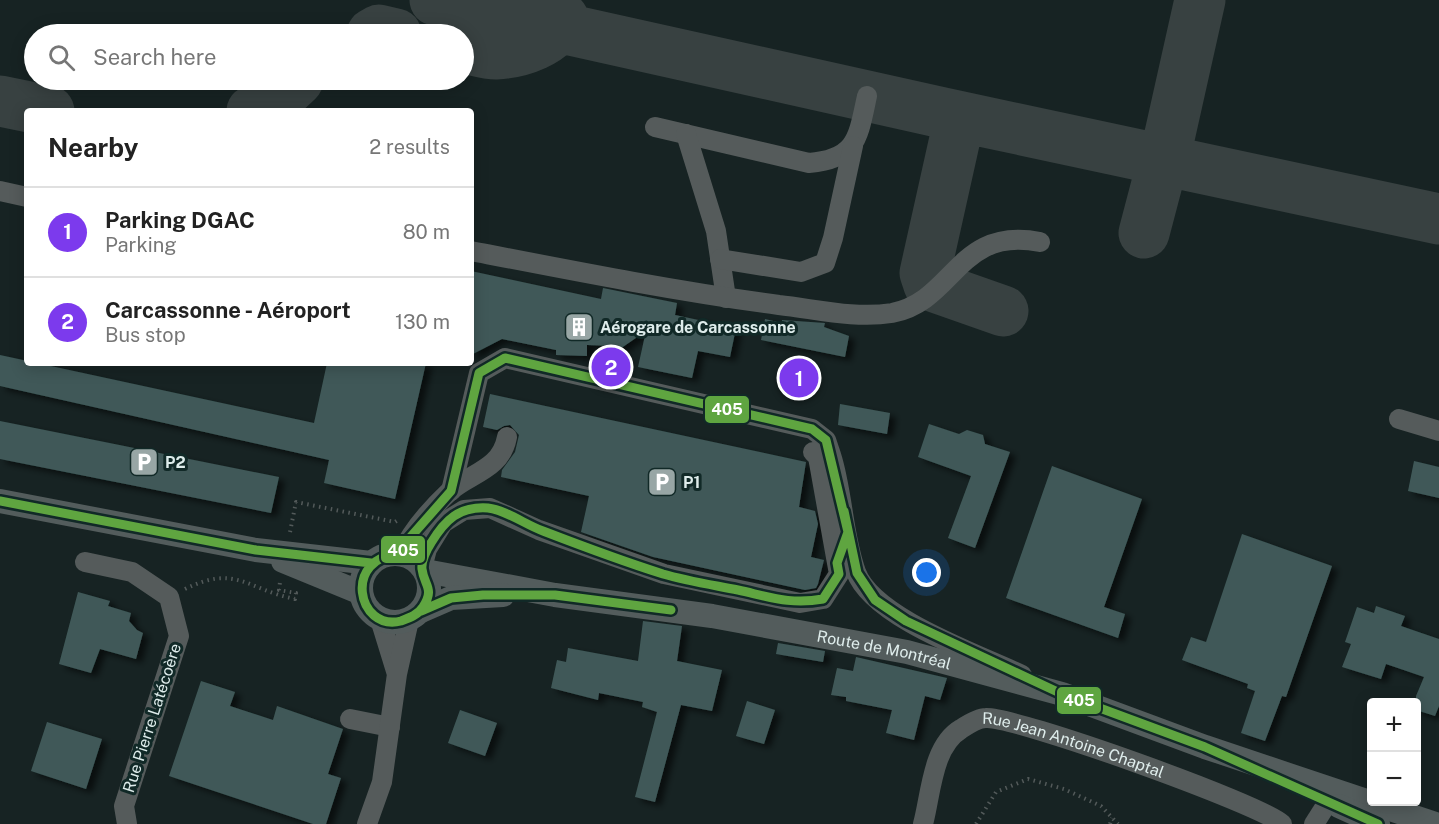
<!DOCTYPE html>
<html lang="en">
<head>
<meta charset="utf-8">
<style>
	:root { --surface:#fff; --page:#f2f2f2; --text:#222; --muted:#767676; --line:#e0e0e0; --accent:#7c3aed }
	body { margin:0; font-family:"Public Sans",sans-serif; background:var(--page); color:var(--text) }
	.controls { position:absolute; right:18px; bottom:18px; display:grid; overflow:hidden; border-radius:6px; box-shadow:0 3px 15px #0003 }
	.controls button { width:54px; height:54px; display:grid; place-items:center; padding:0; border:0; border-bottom:2px solid var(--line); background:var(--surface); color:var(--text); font:30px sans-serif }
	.you { position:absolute; left:927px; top:573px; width:21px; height:21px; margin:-15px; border:4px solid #fff; border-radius:50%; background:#1a73e8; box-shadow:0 0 0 9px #1a73e833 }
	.badge { display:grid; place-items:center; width:39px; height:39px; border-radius:50%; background:var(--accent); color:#fff; font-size:20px; font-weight:700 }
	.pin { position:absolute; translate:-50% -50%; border:3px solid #fff; box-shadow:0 2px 6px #0006 }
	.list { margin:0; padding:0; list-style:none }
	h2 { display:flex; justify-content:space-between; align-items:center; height:78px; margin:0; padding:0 24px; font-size:26px }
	h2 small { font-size:20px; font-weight:400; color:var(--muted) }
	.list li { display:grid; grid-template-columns:39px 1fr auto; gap:18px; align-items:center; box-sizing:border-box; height:90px; padding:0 24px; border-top:2px solid var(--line) }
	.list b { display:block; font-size:22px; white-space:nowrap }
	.list p { margin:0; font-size:20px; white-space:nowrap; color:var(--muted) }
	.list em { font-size:20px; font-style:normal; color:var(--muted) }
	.icon { flex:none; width:33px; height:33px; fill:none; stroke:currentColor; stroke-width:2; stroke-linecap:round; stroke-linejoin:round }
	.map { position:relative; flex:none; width:1439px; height:824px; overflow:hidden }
	.search { position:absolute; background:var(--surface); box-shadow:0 3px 15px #0003; left:24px; top:24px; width:450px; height:66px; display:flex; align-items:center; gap:15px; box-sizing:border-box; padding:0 21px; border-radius:33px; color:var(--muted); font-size:22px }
	.panel { position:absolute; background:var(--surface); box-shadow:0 3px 15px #0003; left:24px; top:108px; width:450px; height:258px; border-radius:6px }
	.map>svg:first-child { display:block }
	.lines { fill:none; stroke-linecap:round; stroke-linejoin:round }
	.taxiway { stroke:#384141; stroke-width:51 }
	.building { fill:#3f5958; filter:url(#shadow) }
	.path { stroke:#535a5a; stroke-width:4; stroke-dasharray:1.5 4.5; stroke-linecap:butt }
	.minor { stroke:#555b5b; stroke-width:20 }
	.major { stroke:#535c5c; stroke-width:24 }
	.bus-1-casing { stroke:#112927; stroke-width:14 }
	.bus-1 { stroke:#5fa540; stroke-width:9 }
	.labels { text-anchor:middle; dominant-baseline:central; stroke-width:6; stroke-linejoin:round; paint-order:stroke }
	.poi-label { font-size:16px; font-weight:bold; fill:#deeceb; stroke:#112927; text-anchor:start }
	.street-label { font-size:16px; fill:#deeceb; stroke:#112927 }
	.line-badge { stroke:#112927; stroke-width:2 }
	.badge-label { font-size:16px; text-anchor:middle; font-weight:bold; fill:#fff }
</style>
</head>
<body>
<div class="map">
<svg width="1439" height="824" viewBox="0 0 1439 824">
	<defs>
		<filter id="shadow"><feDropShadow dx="6" dy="4" stdDeviation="3" flood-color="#0009"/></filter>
	</defs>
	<rect width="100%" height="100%" fill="#172323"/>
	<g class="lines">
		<path class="taxiway" d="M435 0 943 113 1439 219
			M372 34 379 30 396 34
			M464 48C474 50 486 54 496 54 520 53 555 42 563 18
			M0 101 49 111
			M252 111 283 94 298 80
			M943 113 954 124 956 134 925 273 929 285 1003 311
			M1144 233 1170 134 1200 0"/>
	</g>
	<path class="building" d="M471 271 601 299 603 288 677 303 675 315 736 328 730 357 698 351 692 378 638 367 646 331 617 351 612 346 587 345V356L556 355V350L502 339 471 355Z
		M765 319 782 323V320L825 323 824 327 849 336 845 357 761 340Z
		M0 355 314 423 327 363H426L395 499 324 483 329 460 0 386Z
		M490 394 806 462 799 507 815 511 818 524 811 557 824 560 818 584 816 588 805 590 653 557 581 532 589 496 501 477 502 470 515 452 519 435 510 425 504 426 497 430 483 427Z
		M840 404 890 413 887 434 838 425Z
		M0 421 279 477 271 513 0 459Z
		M929 424 959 434 967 430 983 435 985 444 1010 452 975 548 948 538 971 476 918 457Z
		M1414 461 1439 467V498L1408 491Z
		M1052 466 1142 499 1104 607 1125 614 1118 638 1006 598Z
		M1242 534 1332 566 1286 697 1282 696 1265 741 1241 733 1255 691 1247 688 1248 684 1182 660 1191 637 1206 642Z
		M78 592 110 601 108 606 131 613 129 621 137 630 143 633 136 659 100 649 91 673 59 664Z
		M1376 606 1405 616 1401 626 1439 639V706L1435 716 1416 710V696L1424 677 1386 664 1381 679 1342 667 1351 644 1345 642 1357 607 1374 613Z
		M643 621 682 626 677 661 722 670 712 711 681 705 655 802 635 797 657 712 642 707 643 702 599 693 598 700 551 688 557 660 566 662 568 648 638 661Z
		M778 643 825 651 823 662 776 654Z
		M856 657 947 678 940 700 925 696 914 740 886 733 892 710 846 701V697L831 695 837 668 853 671Z
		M201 681 235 692 230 706 273 720 277 706 343 729 328 774 341 778 326 824H313L169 776Z
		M747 701 775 710 764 744 736 736Z
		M460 710 497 723 485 756 448 743Z
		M47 722 102 739 86 789 31 771Z"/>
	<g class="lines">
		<path class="path" d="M290 532 296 502 395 522 398 520
			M185 589C236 564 246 589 295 599L296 593 279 590 280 582
			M976 824 996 792 1028 779 1064 789 1101 806 1118 824
			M1110 824 1112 818"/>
		<g class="minor">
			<path d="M655 127 809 163C857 159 858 138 867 96"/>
			<path d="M686 134 716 231 726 298"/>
			<path d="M0 191 27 197"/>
			<path d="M471 251C574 271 675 291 779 305 816 309 855 319 892 313 955 301 957 226 1040 242"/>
			<path d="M720 259 801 272 825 263 833 238 853 146"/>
			<path d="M1399 419 1439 431"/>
			<path d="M451 491 479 373 505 358 812 429 826 440 831 455C843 492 843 537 856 572 873 618 978 654 1022 675"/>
			<path d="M401 554C411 532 431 509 449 492 470 473 501 470 507 437"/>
			<path d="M85 562 132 572 169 597 179 636 124 806 127 824"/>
			<path d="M422 568 427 549 443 523 464 510 490 508 539 530 664 574 800 603 823 599 839 574 818 457 813 452"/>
			<path d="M380 619 396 671"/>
			<path d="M350 719 390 727"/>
			<path d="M367 824 382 782 397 674 409 620"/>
			<path id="s1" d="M923 824C931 795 932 746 961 729 967 725 979 718 986 718 1014 716 1261 804 1282 824"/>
			<path d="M1314 824 1328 802"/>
		</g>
		<g class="major">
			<path d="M0 501 256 550 371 563"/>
			<circle cx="395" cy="588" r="34"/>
			<path d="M283 561 361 593"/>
			<path id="s2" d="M425 571 555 595 712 616 907 652 1062 694 1205 747 1435 824"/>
			<path d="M421 611 451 598 503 595"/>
			<path d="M1339 806 1378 824"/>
		</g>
		<g class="bus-1-casing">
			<path id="bus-1" d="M505 358 812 429 826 440 848 532 837 563 839 574 823 599C791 605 770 597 738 590 713 585 687 581 663 574 622 561 582 546 543 531 526 525 506 510 488 508 459 506 445 520 431 543 427 549 421 561 422 569 424 586 435 588 423 607 418 615 409 618 401 621 357 632 342 556 401 554L407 541 451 491 479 373Z
				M0 501 256 550 371 563
				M844 511 857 573 875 600 906 621 1062 694 1205 747 1378 824
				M421 611 451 598 483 595H555L671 610"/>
		</g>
		<use href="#bus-1" class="bus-1"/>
	</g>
	<defs>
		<g id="building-square" transform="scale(1.5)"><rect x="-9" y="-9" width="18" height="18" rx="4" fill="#98a6a5" stroke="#112927"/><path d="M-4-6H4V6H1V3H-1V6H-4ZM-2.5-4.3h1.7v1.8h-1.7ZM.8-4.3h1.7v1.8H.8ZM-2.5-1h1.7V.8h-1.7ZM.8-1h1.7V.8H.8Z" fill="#fff"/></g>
		<g id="parking-square" transform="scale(1.5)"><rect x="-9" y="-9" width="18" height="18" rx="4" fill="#98a6a5" stroke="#112927"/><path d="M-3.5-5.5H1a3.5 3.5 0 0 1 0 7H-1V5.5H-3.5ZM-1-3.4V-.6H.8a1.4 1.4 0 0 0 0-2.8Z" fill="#fff"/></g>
	</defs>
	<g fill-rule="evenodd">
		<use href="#building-square" x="579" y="327"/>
		<use href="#parking-square" x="144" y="462"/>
		<use href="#parking-square" x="662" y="482"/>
	</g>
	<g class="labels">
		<g class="poi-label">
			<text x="600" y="327">Aérogare de Carcassonne</text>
			<text x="165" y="462">P2</text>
			<text x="683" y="482">P1</text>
		</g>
		<g class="street-label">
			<text stroke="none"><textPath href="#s2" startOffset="466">Route de Montréal</textPath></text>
			<text transform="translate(152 718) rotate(-72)">Rue Pierre Latécoère</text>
			<text stroke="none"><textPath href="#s1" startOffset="224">Rue Jean Antoine Chaptal</textPath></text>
		</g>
	</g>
	<g class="line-badge">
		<rect x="704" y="395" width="46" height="29" rx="6" fill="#5fa540"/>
		<rect x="380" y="535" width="46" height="29" rx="6" fill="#5fa540"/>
		<rect x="1056" y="686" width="46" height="29" rx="6" fill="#5fa540"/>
	</g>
	<g class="badge-label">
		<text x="727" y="415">405</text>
		<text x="403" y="556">405</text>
		<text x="1079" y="706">405</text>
	</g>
</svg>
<div class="controls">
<button>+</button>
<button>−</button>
</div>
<div class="you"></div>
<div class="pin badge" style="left:799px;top:378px">1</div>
<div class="pin badge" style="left:611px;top:367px">2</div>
<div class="search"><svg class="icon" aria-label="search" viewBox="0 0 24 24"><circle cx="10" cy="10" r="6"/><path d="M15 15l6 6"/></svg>Search here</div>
<section class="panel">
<h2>Nearby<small>2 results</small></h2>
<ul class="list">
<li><span class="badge">1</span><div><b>Parking DGAC</b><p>Parking</p></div><em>80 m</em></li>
<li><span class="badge">2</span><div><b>Carcassonne - Aéroport</b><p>Bus stop</p></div><em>130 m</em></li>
</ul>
</section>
</div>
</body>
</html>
